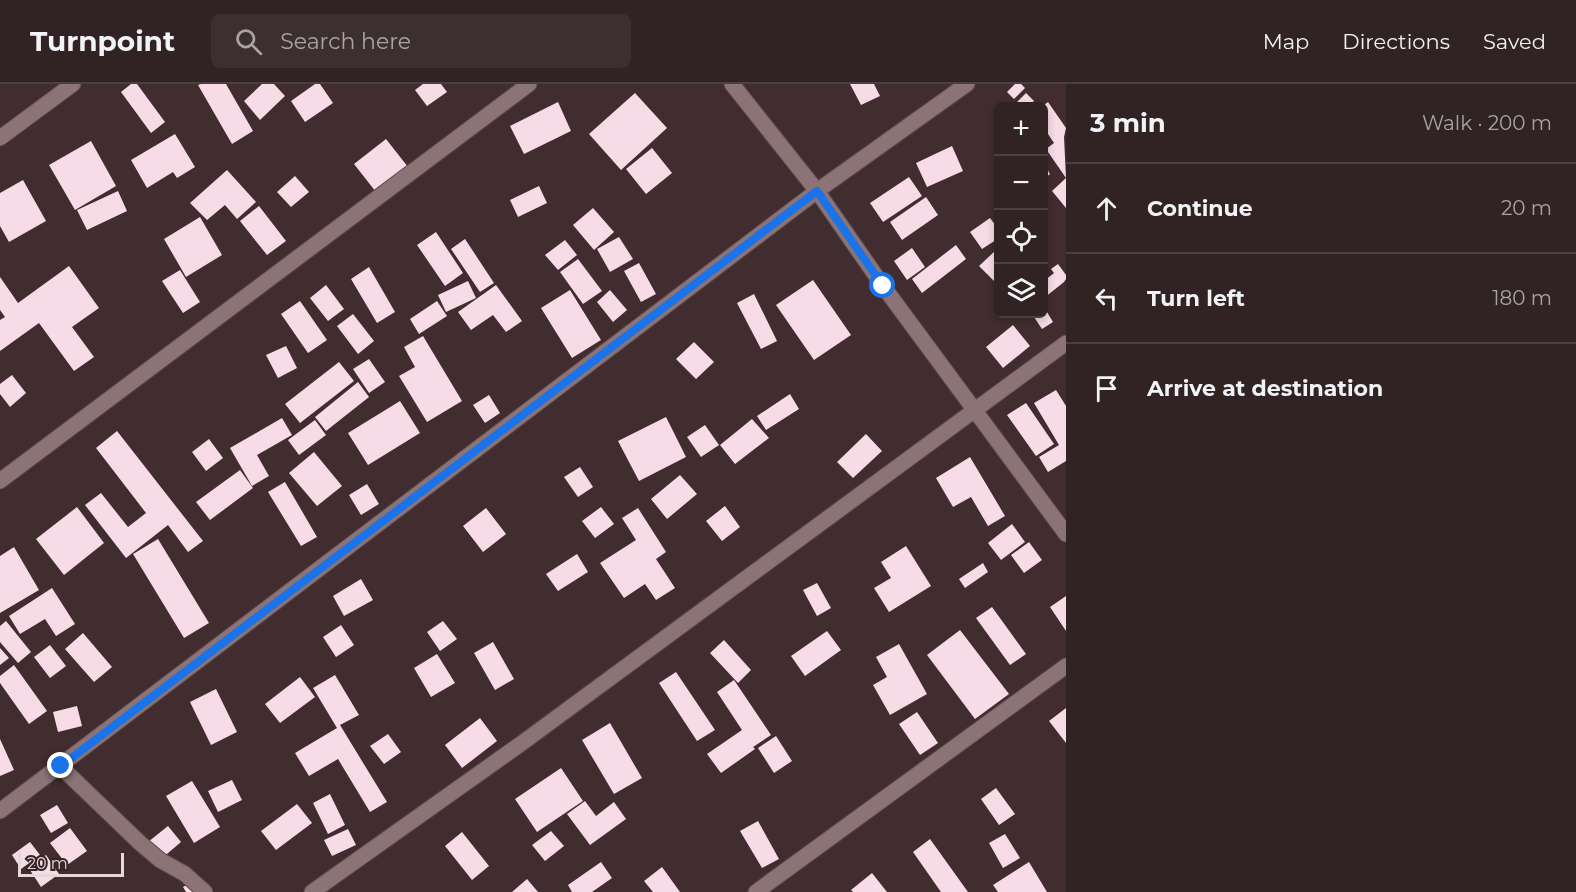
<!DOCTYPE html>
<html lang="en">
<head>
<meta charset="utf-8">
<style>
	:root { --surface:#312223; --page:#3d2f30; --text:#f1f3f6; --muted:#a8a4a6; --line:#4c3f41 }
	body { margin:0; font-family:Montserrat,sans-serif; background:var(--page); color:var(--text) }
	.controls { position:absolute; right:18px; top:18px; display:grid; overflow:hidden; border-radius:9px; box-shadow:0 3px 9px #0003 }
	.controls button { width:54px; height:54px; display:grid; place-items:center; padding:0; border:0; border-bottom:2px solid var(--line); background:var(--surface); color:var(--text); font:30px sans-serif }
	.scale { position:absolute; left:18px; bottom:15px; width:106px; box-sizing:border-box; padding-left:6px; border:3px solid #e6d8da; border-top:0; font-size:16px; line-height:21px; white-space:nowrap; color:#e6d8da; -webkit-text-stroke:4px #362325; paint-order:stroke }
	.stop { position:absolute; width:18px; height:18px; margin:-14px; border:4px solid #1a73e8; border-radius:50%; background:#fff }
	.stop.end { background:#1a73e8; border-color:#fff; box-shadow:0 2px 6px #0008 }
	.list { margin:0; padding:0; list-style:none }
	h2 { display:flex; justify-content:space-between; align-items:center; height:78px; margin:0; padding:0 24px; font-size:26px }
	h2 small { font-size:20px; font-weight:400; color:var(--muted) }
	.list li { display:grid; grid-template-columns:39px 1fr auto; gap:18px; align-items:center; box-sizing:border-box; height:90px; padding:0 24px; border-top:2px solid var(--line) }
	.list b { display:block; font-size:22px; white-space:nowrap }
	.list em { font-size:20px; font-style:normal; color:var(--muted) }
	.icon { flex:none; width:33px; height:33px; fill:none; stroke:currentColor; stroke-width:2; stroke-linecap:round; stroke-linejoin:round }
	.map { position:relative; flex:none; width:1066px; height:808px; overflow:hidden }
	header { display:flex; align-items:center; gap:36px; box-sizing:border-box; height:84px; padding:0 30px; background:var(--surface); border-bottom:2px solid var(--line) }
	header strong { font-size:28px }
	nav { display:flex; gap:33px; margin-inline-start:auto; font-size:21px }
	.search { width:420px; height:54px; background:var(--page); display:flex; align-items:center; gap:15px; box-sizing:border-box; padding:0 21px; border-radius:9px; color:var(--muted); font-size:22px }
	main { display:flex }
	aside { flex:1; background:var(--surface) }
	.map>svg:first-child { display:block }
	.building { fill:#f7dce7 }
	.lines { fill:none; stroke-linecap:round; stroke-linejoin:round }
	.street-casing { stroke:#5c4c4e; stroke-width:17 }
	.street { stroke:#8b7376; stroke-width:15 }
	.route { stroke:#1a73e8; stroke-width:8 }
</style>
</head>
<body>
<header>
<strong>Turnpoint</strong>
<div class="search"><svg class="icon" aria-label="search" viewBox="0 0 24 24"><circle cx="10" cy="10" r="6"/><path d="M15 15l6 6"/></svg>Search here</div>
<nav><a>Map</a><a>Directions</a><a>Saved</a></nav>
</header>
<main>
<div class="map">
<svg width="1066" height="808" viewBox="0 0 1066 808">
	<rect width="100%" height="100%" fill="#412d2f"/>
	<path class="building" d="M131 0H137L165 38 151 49 121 8Z
		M201 0H226L253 47 232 60 198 1Z
		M262 0H274L285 12 260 36 244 17Z
		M315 0H320L333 19 305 38 291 17Z
		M423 0H441L447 8 427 22 415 6Z
		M850 0H874L880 12 861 21Z
		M1015 0H1021L1025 4 1014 15 1007 8Z
		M635 9 667 44 621 86 589 50Z
		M1026 9 1034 17 1028 22H1021L1017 18Z
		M558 18 571 47 524 70 510 42Z
		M1048 18 1066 44 1064 53 1066 94 1046 65 1054 59 1044 44V21Z
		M175 50 195 83 177 94 173 88 147 104 131 76Z
		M386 55 408 83 376 108 354 80Z
		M91 57 116 102 75 126 49 81Z
		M952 62 963 87 927 103 916 79Z
		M652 64 672 89 646 110 626 85Z
		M1044 80 1050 90 1044 95Z
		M227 86 256 118 237 135 225 121 207 136 190 119Z
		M295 92 309 108 291 123 277 108Z
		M909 93 922 112 883 138 870 119Z
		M1066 94V124L1052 107Z
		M23 96 46 137 9 158 0 142V109Z
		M539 102 547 119 518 133 510 116Z
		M118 107 127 127 87 146 77 126Z
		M926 113 938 131 902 156 890 138Z
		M259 122 286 157 267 171 240 137Z
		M593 124 614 148 594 166 573 141Z
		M200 133 222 171 186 193 164 155Z
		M990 134 999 146V154L982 165 970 148Z
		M436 148 463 189 445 202 417 161Z
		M619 153 633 175 610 188 597 165Z
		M465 155 494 199 480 208 451 165Z
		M565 156 577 171 558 186 545 171Z
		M956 161 966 175 922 209 912 195Z
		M912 164 925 183 907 196 894 177Z
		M995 167 999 171V202L979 182Z
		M578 175 602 207 583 220 560 188Z
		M639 179 656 210 641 218 624 187Z
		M1058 180 1066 191V195L1064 198 1044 214V197L1054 189 1051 185Z
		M69 182 99 224 72 243 94 273 74 287 39 239 0 267V236L5 233 0 226V193L18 219Z
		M369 183 395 228 377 239 351 195Z
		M180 186 200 218 183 229 162 197Z
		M813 196 851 251 814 276 776 221Z
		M468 197 476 214 446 228 438 211Z
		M326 201 344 225 328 237 310 214Z
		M496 201 522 237 506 248 493 231 471 246 458 228Z
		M570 206 601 256 572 274 541 224Z
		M610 206 627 226 613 238 597 218Z
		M754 210 777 257 761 265 737 219Z
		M300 217 327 256 308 269 281 230Z
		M437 217 447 232 419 250 410 235Z
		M1044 223 1053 238 1042 245 1032 230H1044Z
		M353 230 374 257 358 270 337 242Z
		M1013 241 1030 262 1003 284 986 263Z
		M423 252 462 317 427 338 399 292 415 283 404 263Z
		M694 258 714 278 696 295 676 275Z
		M286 262 297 284 278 294 266 271Z
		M369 275 385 298 369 309 353 285Z
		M339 278 354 297 300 339 285 320Z
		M12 291 26 309 10 323 0 310V300Z
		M358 298 369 313 326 347 315 333Z
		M1056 306 1066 322V377L1048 388 1039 373 1059 361 1034 319Z
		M790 310 799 325 766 346 757 332Z
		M489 311 500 329 485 339 473 321Z
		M400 317 420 349 368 381 348 349Z
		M1026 319 1054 360 1036 372 1007 331Z
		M666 333 686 373 639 397 618 357Z
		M282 334 292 351 257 371 269 392 252 402 230 364Z
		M752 335 769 354 735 380 720 361Z
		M315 336 326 351 299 371 288 356Z
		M705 341 719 361 701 373 687 353Z
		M117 347 203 457 188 468 168 441 126 474 85 421 101 409 128 443 146 429 96 364Z
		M866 350 882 367 853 394 837 378Z
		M209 355 223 374 206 387 192 368Z
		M314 368 342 402 317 422 289 389Z
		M970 373 1005 432 988 442 971 413 953 423 936 394Z
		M580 383 593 403 578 413 564 393Z
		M240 386 253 404 210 436 196 418Z
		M680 391 697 410 667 435 651 415Z
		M285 398 317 453 301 462 268 408Z
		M367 400 379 420 361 431 349 411Z
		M725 422 740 443 722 457 706 437Z
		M77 423 104 459 64 491 36 455Z
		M601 423 614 440 595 454 582 437Z
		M486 424 506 450 483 468 463 442Z
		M638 424 666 468 656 475 675 504 656 516 645 500 624 514 600 479 636 456 622 434Z
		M1012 440 1025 458 1001 476 988 459Z
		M158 455 209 539 184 554 133 470Z
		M1029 458 1042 476 1024 489 1011 471Z
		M906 462 931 502 889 528 874 504 891 494 881 478Z
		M14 463 39 506 0 529V472Z
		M577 470 588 488 558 507 546 490Z
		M983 479 988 488 965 504 959 495Z
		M361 495 373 516 344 532 333 512Z
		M817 499 831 524 817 532 803 506Z
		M52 504 75 540 56 552 45 535 20 550 9 532Z
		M1066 512V547L1050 523Z
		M992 523 1026 570 1010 581 976 534Z
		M6 537 31 568 18 579 0 558V542Z
		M443 537 457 555 440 567 427 548Z
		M341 541 354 561 336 573 323 553Z
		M960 546 1009 610 975 635 927 571Z
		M827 547 841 566 805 592 791 572Z
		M83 549 112 583 94 598 65 565Z
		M724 556 751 586 738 599 710 569Z
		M493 558 514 595 495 606 474 569Z
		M899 560 927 610 890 631 873 601 887 593 876 573Z
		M50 561 66 582 50 594 34 573Z
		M0 564 9 574 0 581Z
		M437 570 455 599 431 613 414 584Z
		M14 581 47 627 29 640 0 599V592Z
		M676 588 715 646 697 657 659 599Z
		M335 591 359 631 340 641 387 718 370 728 338 675 309 692 295 669 337 644 313 604Z
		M300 593 315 613 280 639 265 620Z
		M734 596 771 651 753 663 755 665 721 689 707 670 742 646 717 608Z
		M216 605 237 648 211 661 190 618Z
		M77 622 82 642 58 648 53 628Z
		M1066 624V659L1049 637Z
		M917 628 938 659 920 671 899 640Z
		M480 634 497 657 462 684 445 661Z
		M610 639 642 694 614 710 582 656Z
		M388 650 401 668 384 680 370 662Z
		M776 652 792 677 774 689 758 664Z
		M0 655 14 686 0 692Z
		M561 684 583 717 537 748 515 715Z
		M232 696 242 716 218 728 208 707Z
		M192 697 220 743 194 759 166 712Z
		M996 704 1015 730 999 741 981 715Z
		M330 710 345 741 328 750 313 719Z
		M585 717 596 732 614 718 626 735 590 761 567 730Z
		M297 720 312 739 276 766 261 747Z
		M57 721 68 739 51 749 40 731Z
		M758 737 779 775 762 784 740 747Z
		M168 742 181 758 161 775 148 758Z
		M70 744 87 767 67 781 50 759Z
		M348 745 356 761 332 772 324 756Z
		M551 747 564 762 545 777 532 761Z
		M462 748 489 782 472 796 445 762Z
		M1005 750 1020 774 1003 784 989 759Z
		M930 755 968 808H941L913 768Z
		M30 758 40 771 21 785 12 771Z
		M46 771 59 790 41 803 28 783Z
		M601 778 612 794 592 808H572L568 801Z
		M1029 778 1047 808H998L993 801Z
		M662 783 680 808H653L644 797Z
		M872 789 887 808H853L851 806Z
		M200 794 208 808H186L183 803Z
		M527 795 538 808H512Z"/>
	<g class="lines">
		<g class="street-casing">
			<path id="street" d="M732 0 817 107 883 202 1066 450
				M0 54 73 0
				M0 397 529 0
				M61 683 140 759 160 776 185 790 205 808
				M0 727 817 107 967 0
				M312 808 522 659 1066 259
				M756 808 1066 582"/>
		</g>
		<use href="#street" class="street"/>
	</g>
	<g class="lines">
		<path class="route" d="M61 682 817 107 883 202"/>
	</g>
</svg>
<div class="controls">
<button>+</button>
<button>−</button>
<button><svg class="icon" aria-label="locate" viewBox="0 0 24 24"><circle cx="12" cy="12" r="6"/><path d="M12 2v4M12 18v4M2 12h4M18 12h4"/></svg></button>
<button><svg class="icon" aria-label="layers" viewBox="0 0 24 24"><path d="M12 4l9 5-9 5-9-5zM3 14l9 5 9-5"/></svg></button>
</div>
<div class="scale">20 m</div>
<div class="stop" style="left:883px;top:202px"></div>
<div class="stop end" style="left:61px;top:682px"></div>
</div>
<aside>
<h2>3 min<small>Walk · 200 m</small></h2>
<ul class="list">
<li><svg class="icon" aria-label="ahead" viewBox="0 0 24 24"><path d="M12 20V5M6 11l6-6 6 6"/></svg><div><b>Continue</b></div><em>20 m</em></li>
<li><svg class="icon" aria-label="left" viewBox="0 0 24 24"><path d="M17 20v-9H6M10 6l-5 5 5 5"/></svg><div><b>Turn left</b></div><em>180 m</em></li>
<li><svg class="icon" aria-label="arrive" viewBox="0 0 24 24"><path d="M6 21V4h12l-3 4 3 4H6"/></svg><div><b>Arrive at destination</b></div></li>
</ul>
</aside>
</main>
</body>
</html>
